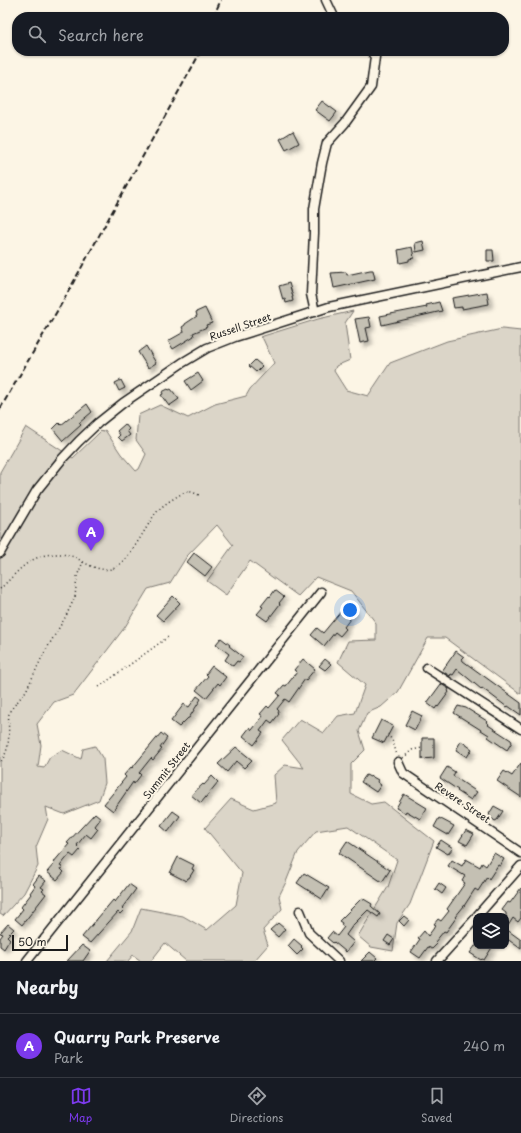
<!DOCTYPE html>
<html lang="en">
<head>
<meta charset="utf-8">
<style>
	:root { --surface:#171b24; --page:#20242c; --text:#f1f3f6; --muted:#9ea1a6; --line:#363941; --accent:#7c3aed }
	body { margin:0; font-family:"Playpen Sans",sans-serif; background:var(--page); color:var(--text) }
	.controls { position:absolute; right:12px; bottom:12px; display:grid; overflow:hidden; border-radius:8px; box-shadow:0 1px 3px #0004 }
	.controls button { width:36px; height:36px; display:grid; place-items:center; padding:0; border:0; border-bottom:1px solid var(--line); background:var(--surface); color:var(--text); font:20px sans-serif }
	.scale { position:absolute; left:12px; bottom:10px; width:56px; box-sizing:border-box; padding-left:4px; border:2px solid #1c1c1c; border-top:0; font-size:11px; line-height:14px; white-space:nowrap; color:#1c1c1c; -webkit-text-stroke:3px #fcf5e5; paint-order:stroke }
	.you { position:absolute; left:350px; top:610px; width:14px; height:14px; margin:-10px; border:3px solid #fff; border-radius:50%; background:#1a73e8; box-shadow:0 0 0 6px #1a73e833 }
	.badge { display:grid; place-items:center; width:26px; height:26px; border-radius:50%; background:var(--accent); color:#fff; font-size:13px; font-weight:700 }
	.pin { position:absolute; translate:-50% -33px; filter:drop-shadow(0 1px 2px #0008) }
	.pin::after { content:''; position:absolute; top:21px; width:14px; height:12px; background:inherit; clip-path:polygon(0 0,100% 0,50% 100%) }
	.list { margin:0; padding:0; list-style:none }
	h2 { display:flex; justify-content:space-between; align-items:center; height:52px; margin:0; padding:0 16px; font-size:17px }
	h2 small { font-size:13px; font-weight:400; color:var(--muted) }
	.list li { display:grid; grid-template-columns:26px 1fr auto; gap:12px; align-items:center; box-sizing:border-box; height:64px; padding:0 16px; border-top:1px solid var(--line) }
	.list b { display:block; font-size:15px; white-space:nowrap }
	.list p { margin:0; font-size:13px; white-space:nowrap; color:var(--muted) }
	.list em { font-size:13px; font-style:normal; color:var(--muted) }
	.icon { flex:none; width:22px; height:22px; fill:none; stroke:currentColor; stroke-width:2; stroke-linecap:round; stroke-linejoin:round }
	.map { position:relative; flex:none; width:521px; height:961px; overflow:hidden }
	.search { position:absolute; background:var(--surface); box-shadow:0 1px 3px #0004; left:12px; right:12px; top:12px; height:44px; display:flex; align-items:center; gap:10px; box-sizing:border-box; padding:0 14px; border-radius:16px; color:var(--muted); font-size:15px }
	.sheet { height:116px; background:var(--surface) }
	nav { display:flex; justify-content:space-around; align-items:center; box-sizing:border-box; height:56px; border-top:1px solid var(--line); background:var(--surface); font-size:11px; color:var(--muted) }
	nav a { display:grid; justify-items:center; gap:2px }
	nav .on { color:var(--accent) }
	.map>svg:first-child { display:block }
	.green { fill:#dbd5c8; stroke:#7c7872 }
	.building { fill:#c4c0b3; stroke:#1c1c1c; filter:url(#shadow) }
	.lines { fill:none; stroke-linecap:round; stroke-linejoin:round }
	.minor-casing { stroke:#1c1c1c; stroke-width:11 }
	.path { stroke:#1c1c1c; stroke-width:1.5; stroke-dasharray:1 3; stroke-linecap:butt }
	.minor { stroke:#fcf5e5; stroke-width:8 }
	.rail { stroke:#1c1c1c; stroke-width:2; stroke-dasharray:6 3; stroke-linecap:butt }
	.labels { text-anchor:middle; dominant-baseline:central; stroke-width:4; stroke-linejoin:round; paint-order:stroke }
	.street-label { font-size:10px; fill:#1c1c1c; stroke:#fcf5e5 }
</style>
</head>
<body>
<div class="map">
<svg width="521" height="961" viewBox="0 0 521 961">
	<defs>
		<filter id="shadow"><feDropShadow dx="3.5" dy="3.5" stdDeviation="2" flood-color="#0004"/></filter>
	</defs>
	<rect width="100%" height="100%" fill="#fcf5e5"/>
	<filter id="ink" filterUnits="userSpaceOnUse"><feTurbulence type="fractalNoise" baseFrequency=".025" numOctaves="2"/><feDisplacementMap in="SourceGraphic" scale="8" xChannelSelector="R" yChannelSelector="G"/><feConvolveMatrix kernelMatrix="1 2 1 2 8 2 1 2 1" color-interpolation-filters="sRGB"/></filter>
	<g filter="url(#ink)">
		<path class="green" d="M353 311 345 323 350 360 336 366 334 371 346 390 368 396 390 363 447 341 502 329 521 331V694L445 638H428L398 692 381 707 367 713 359 731 365 750 351 764V794L371 804 384 802 434 841 410 904 397 923 393 951 371 947 358 936 388 887 397 860 348 826 316 831 298 852 286 882 279 896 282 909 263 930 268 945 254 961H186L165 943 151 961H141L133 955 128 961H107L132 931 141 908 183 916 207 930 236 905 242 873 205 828 231 799 254 809 276 803 274 775 285 765 304 768 282 740 300 719 324 733 338 716 355 713 365 685 338 662 348 641 376 640V623L351 591 316 577 298 596 250 561 226 595 207 581 233 545 217 525 187 556 170 583 148 589 125 627 73 695 54 702 37 724 41 745 38 767 44 768 50 757 62 750 81 759 83 749 95 746 103 759 105 783 99 800 64 814 46 807 48 819 36 847 38 866 24 893 3 916 0 914V472L26 427 73 458 101 431 102 432 105 430 121 454 136 471 139 469 146 454 136 440 138 415 160 405 188 418 215 404 246 396 250 389 274 363 263 339 260 337 318 319Z"/>
		<path class="building" d="M322 101 337 112 330 121 315 110Z
			M293 131 299 143 286 150 280 139Z
			M423 241 425 250 416 252 415 243Z
			M412 247 414 258 409 259V261L400 263 398 250Z
			M487 250H493L494 261H487Z
			M370 270H373L375 279 334 288 331 273 346 272 347 275Z
			M289 283 293 297H292L293 301 286 303 285 299 283 300 279 286Z
			M487 292 489 304 462 309V307L454 308 452 298Z
			M439 302 442 311 382 325 380 316 427 307 426 305Z
			M205 308 212 323 206 325 207 327 193 333 194 336 173 349 168 341 184 332 182 327 185 325V324L197 316 196 312Z
			M369 317 371 327 366 328 369 341 360 343 355 319Z
			M146 346 156 363 148 368 138 352Z
			M255 360 262 366 256 372 249 366Z
			M198 373 203 381 191 390 185 381Z
			M121 380 125 388 119 391 115 383Z
			M168 389 169 390 171 389 179 399 169 406 161 395 163 394 162 392Z
			M87 404 92 412 79 423 81 425 63 441 53 429 59 423 61 425Z
			M125 424 129 429 127 431 130 435 122 441 118 437 120 435 117 431Z
			M194 553 212 567 205 576 187 562Z
			M275 590 284 597 279 603 280 604 267 621 257 614 263 607 261 606 269 596 270 597Z
			M173 596 180 603 163 621 156 615Z
			M347 604 356 611 344 627 346 629 340 636 335 632 324 646 311 635 317 628 323 633Z
			M221 638 230 645 229 646 243 657 239 662 237 661 233 666 225 660 229 654 216 644Z
			M456 651 464 657 462 659 463 661 521 703V715L508 706 507 707 482 688 481 689 457 669 453 675 451 674 450 676 442 671Z
			M303 659 315 669 306 680 305 679 289 702 285 699 277 709 279 711 278 713 279 714 272 723 268 720 260 731 263 733 254 745 243 736 250 727 252 730 263 716 260 714 267 706 269 708 280 695 277 693 284 685 286 686 297 672 294 670Z
			M325 659 331 664 325 670 319 666Z
			M212 666 226 677 220 685 218 683 206 698 196 690 208 676 206 674Z
			M441 684 449 689 448 691 449 692 438 707 437 706 435 709 427 703Z
			M197 696 201 699 189 718H188L179 727 171 721 184 704 189 707Z
			M458 706 466 708 487 721 486 722 489 724 488 725 511 740 512 742 507 750 488 737 489 735 454 713Z
			M412 711 422 716 415 730 405 725Z
			M381 720 393 726 384 743 372 738Z
			M161 733 167 738 160 748 162 749 153 760 151 758 139 773 141 775 134 784 133 782 113 811 104 804 126 777 124 775 131 767 132 768Z
			M422 738H434V758L422 759Z
			M461 741 472 749 467 757 456 750Z
			M236 747 252 760 244 768 236 761 227 772 218 764Z
			M521 763V797L497 781 504 771 512 776Z
			M447 767 455 772 453 776 477 792 471 800 457 791 458 790 440 778Z
			M366 775 370 777 371 776 378 780 377 782 381 785 376 792 361 782Z
			M212 776 218 782 201 803 191 795 203 784 204 785Z
			M404 794 427 808 420 819 406 811 405 813 396 808Z
			M494 806 503 811 497 820 495 821 489 816 490 815 489 814Z
			M173 811 180 816 168 832 161 826Z
			M95 813 101 818 95 826 98 829 91 838 86 834 77 845 78 846 77 847 80 850 74 857 70 854 60 866 62 867 61 869 64 872 57 880 47 872 54 864 53 863 69 844 67 843Z
			M439 818 454 826 448 835 434 827Z
			M466 830 474 834 467 845 459 841Z
			M441 840 453 848 448 854 436 847Z
			M347 841 390 870 382 882 339 853Z
			M494 853 504 859 500 866 498 865 489 879 487 877 478 891 475 889 464 906 455 917 456 918 446 932 444 931 435 942 437 944 432 949 428 947 420 958 411 952 420 939 418 938 424 931 428 936 436 925 434 924 438 919 441 921 449 911 447 909 465 883 462 881 465 876 448 866 452 860 462 866 466 859 480 867 482 863 486 866Z
			M178 857 194 865 192 869 194 870 189 878H188L186 881 170 873Z
			M304 873 329 888 322 899 297 883Z
			M39 876 46 881 41 887 44 889 42 891 46 894 22 925 15 919 23 909 21 907 31 894 30 893 35 886 33 884Z
			M439 883 446 888 442 894 435 889Z
			M129 884 136 889 122 908 124 910 120 914 118 912 90 943 82 937 113 900 115 902Z
			M521 888V918L518 922 513 918 506 929 521 940V949L506 938V913L502 910 508 902 510 903Z
			M362 898 372 904 371 906 380 914 378 917 368 910 353 925 346 935 354 942 346 952 334 942 333 943 327 938 332 932 337 936 344 927 341 925 342 923 339 921Z
			M404 916 409 920 404 926 399 921Z
			M278 923 285 929 278 937 270 930Z
			M8 924 14 929 7 936 10 939 4 949 0 946V938L3 934 0 933Z
			M388 935 394 939 390 945 384 941Z
			M294 939 302 946 301 947 303 949 297 955 288 946Z
			M82 945 90 951 83 961H67Z
			M475 946H493L484 960 482 959 481 960 470 953Z
			M370 952 377 958 374 961H361Z"/>
		<g class="lines">
			<g class="minor-casing">
				<path id="minor" d="M326 0 334 17
					M315 312 311 294 314 233V209L322 163 327 143 345 123 371 87 375 57 371 51
					M0 553 37 490 62 459 79 441 98 423 123 403 182 363 207 348 235 337 329 307 521 267
					M427 668 521 729
					M398 762 403 773 521 853
					M300 911 309 933 339 961
					M477 916 521 866
					M27 961 321 592
					M437 961 476 918"/>
			</g>
			<path class="path" d="M83 562C92 567 102 571 112 569 126 566 146 527 155 514 160 508 166 503 173 499 186 491 187 489 201 496
				M0 589C18 572 29 554 57 554 67 554 74 556 83 562L77 576 75 597 66 616 43 655 26 691 9 712C7 732 13 745 0 763
				M99 687 168 637
				M388 734 393 742 397 755
				M403 758 412 750 422 748"/>
			<use href="#minor" class="minor"/>
			<path class="rail" d="M213 17 221 0
				M0 409 63 301 201 51"/>
		</g>
	</g>
	<g class="labels">
		<g class="street-label">
			<text transform="translate(240 326) rotate(-19)">Russell Street</text>
			<text transform="translate(166 770) rotate(-52)">Summit Street</text>
			<text transform="translate(463 802) rotate(34)">Revere Street</text>
		</g>
	</g>
</svg>
<div class="controls">
<button><svg class="icon" aria-label="layers" viewBox="0 0 24 24"><path d="M12 4l9 5-9 5-9-5zM3 14l9 5 9-5"/></svg></button>
</div>
<div class="scale">50 m</div>
<div class="you"></div>
<div class="pin badge" style="left:91px;top:551px">A</div>
<div class="search"><svg class="icon" aria-label="search" viewBox="0 0 24 24"><circle cx="10" cy="10" r="6"/><path d="M15 15l6 6"/></svg>Search here</div>
</div>
<section class="sheet">
<h2>Nearby<small></small></h2>
<ul class="list">
<li><span class="badge">A</span><div><b>Quarry Park Preserve</b><p>Park</p></div><em>240 m</em></li>
</ul>
</section>
<nav>
<a class="on"><svg class="icon" aria-label="map" viewBox="0 0 24 24"><path d="M3 6l6-2 6 2 6-2v14l-6 2-6-2-6 2zM9 4v14M15 6v14"/></svg>Map</a>
<a><svg class="icon" aria-label="directions" viewBox="0 0 24 24"><path d="M12 3l9 9-9 9-9-9zM9 14v-3h6M13 9l2 2-2 2"/></svg>Directions</a>
<a><svg class="icon" aria-label="saved" viewBox="0 0 24 24"><path d="M7 4h10v16l-5-4-5 4z"/></svg>Saved</a>
</nav>
</body>
</html>
